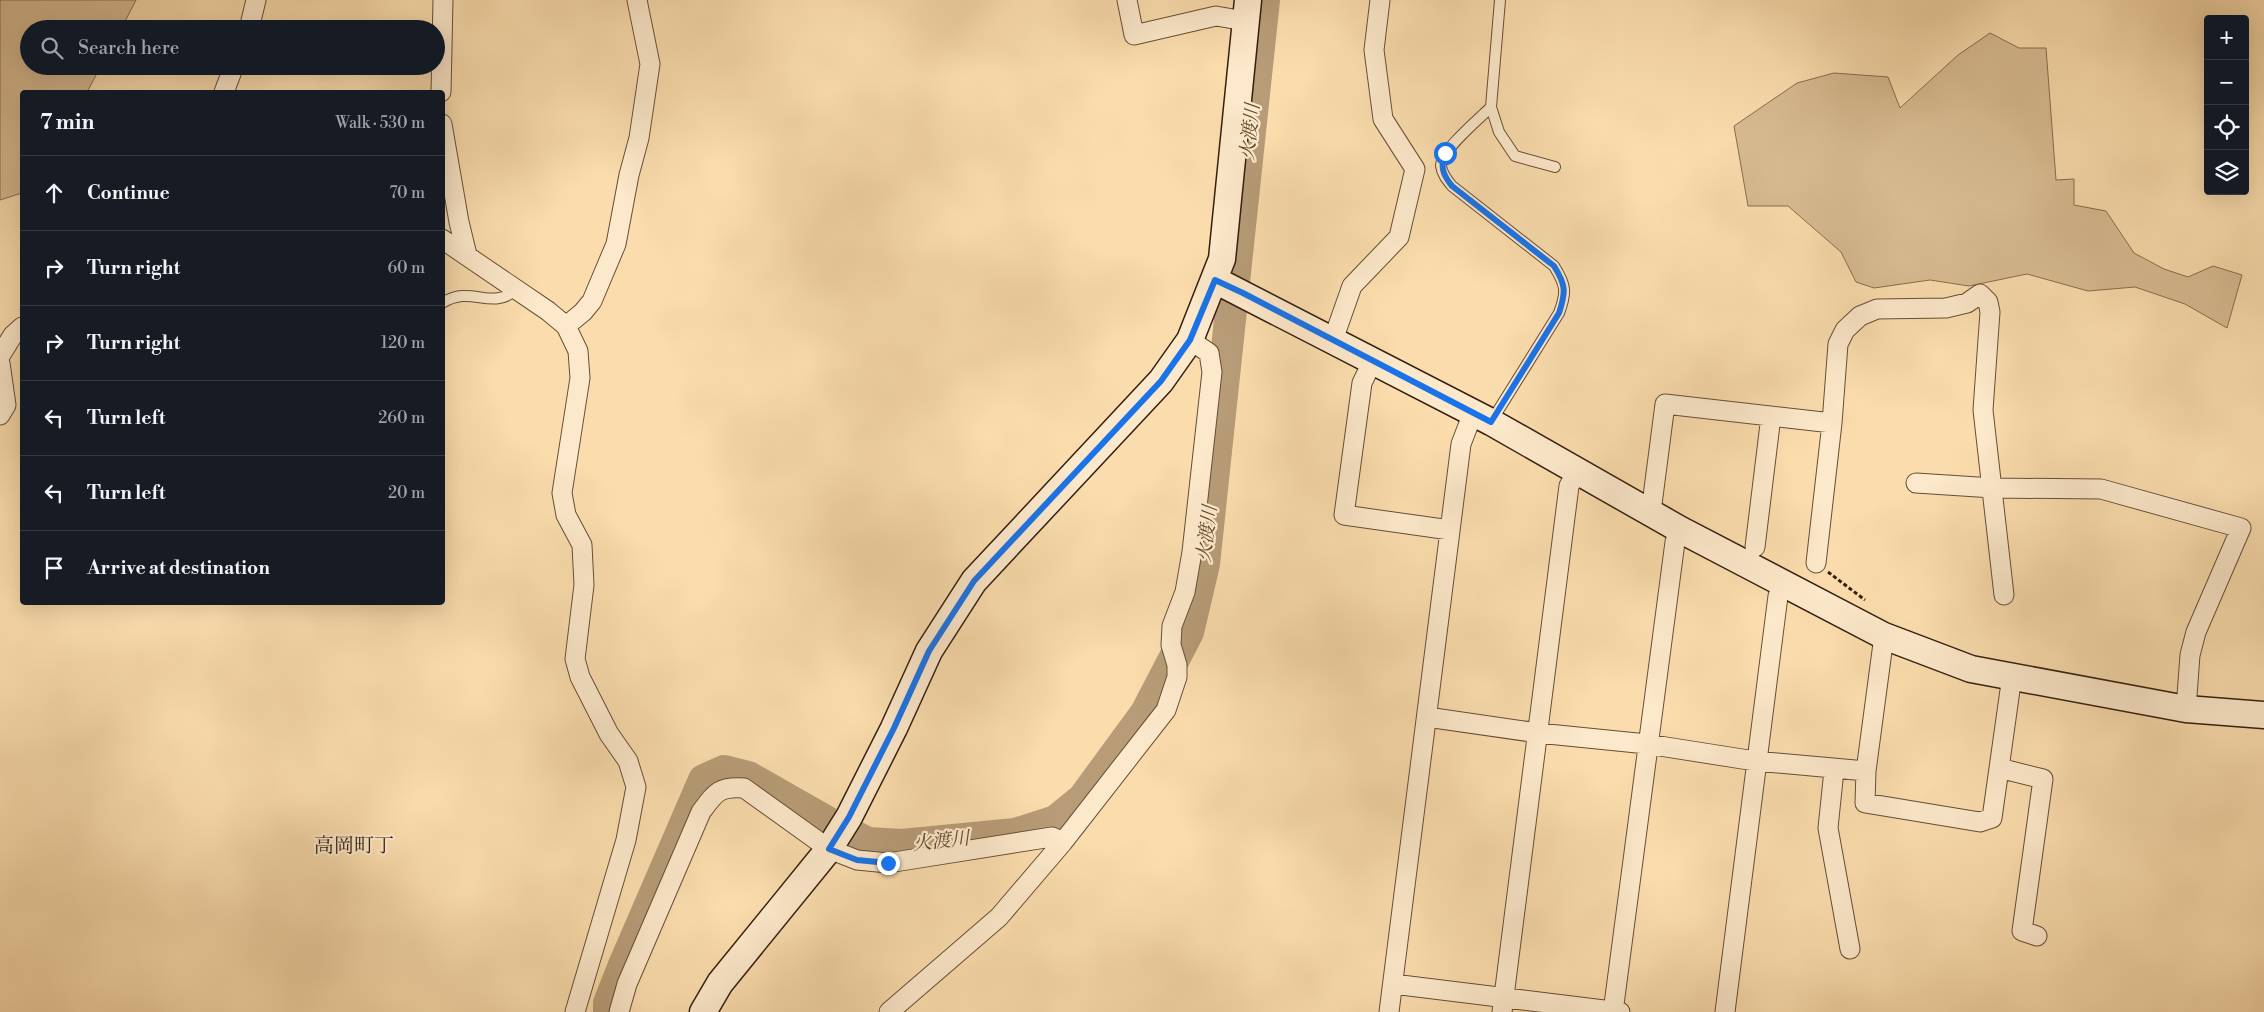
<!DOCTYPE html>
<html lang="en">
<head>
<meta charset="utf-8">
<style>
	:root { --surface:#171b24; --page:#20242c; --text:#f1f3f6; --muted:#9ea1a6; --line:#363941 }
	body { margin:0; font-family:"Libre Bodoni","Noto Serif JP",serif; background:var(--page); color:var(--text) }
	.controls { position:absolute; right:15px; top:15px; display:grid; overflow:hidden; border-radius:5px; box-shadow:0 5px 20px #0002 }
	.controls button { width:45px; height:45px; display:grid; place-items:center; padding:0; border:0; border-bottom:1px solid var(--line); background:var(--surface); color:var(--text); font:25px sans-serif }
	.stop { position:absolute; width:15px; height:15px; margin:-11px; border:4px solid #1a73e8; border-radius:50%; background:#fff }
	.stop.end { background:#1a73e8; border-color:#fff; box-shadow:0 1px 5px #0008 }
	.list { margin:0; padding:0; list-style:none }
	h2 { display:flex; justify-content:space-between; align-items:center; height:65px; margin:0; padding:0 20px; font-size:21px }
	h2 small { font-size:16px; font-weight:400; color:var(--muted) }
	.list li { display:grid; grid-template-columns:32px 1fr auto; gap:15px; align-items:center; box-sizing:border-box; height:75px; padding:0 20px; border-top:1px solid var(--line) }
	.list b { display:block; font-size:19px; white-space:nowrap }
	.list em { font-size:16px; font-style:normal; color:var(--muted) }
	.icon { flex:none; width:28px; height:28px; fill:none; stroke:currentColor; stroke-width:2; stroke-linecap:round; stroke-linejoin:round }
	.map { position:relative; flex:none; width:2264px; height:1012px; overflow:hidden }
	.search { position:absolute; background:var(--surface); box-shadow:0 5px 20px #0002; left:20px; top:20px; width:425px; height:55px; display:flex; align-items:center; gap:12px; box-sizing:border-box; padding:0 18px; border-radius:28px; color:var(--muted); font-size:19px }
	.panel { position:absolute; background:var(--surface); box-shadow:0 5px 20px #0002; left:20px; top:90px; width:425px; height:515px; border-radius:5px }
	.map>svg:first-child { display:block }
	.green { fill:#d8bc92; stroke:#866e50 }
	.lines { fill:none; stroke-linecap:round; stroke-linejoin:round }
	.river { stroke:#b79c77; stroke-width:32 }
	.lane-casing { stroke:#664e36; stroke-width:12 }
	.street-casing { stroke:#664e36; stroke-width:21 }
	.secondary-casing { stroke:#341f0f; stroke-width:29 }
	.path { stroke:#341f0f; stroke-width:3; stroke-dasharray:4 2.5; stroke-linecap:butt }
	.lane { stroke:#fce8ca; stroke-width:10 }
	.street { stroke:#fce8ca; stroke-width:19 }
	.secondary { stroke:#fce8ca; stroke-width:26 }
	.route { stroke:#1a73e8; stroke-width:6 }
	.labels { text-anchor:middle; dominant-baseline:central; stroke-width:4.5; stroke-linejoin:round; paint-order:stroke }
	.water-label { font-size:19px; font-style:italic; fill:#624b33; stroke:#fce8ca }
	.quarter-label { font-size:20px; fill:#341f0f; stroke:#fce8ca }
</style>
</head>
<body>
<div class="map">
<svg width="2264" height="1012" viewBox="0 0 2264 1012">
	<rect width="100%" height="100%" fill="#fadcad"/>
	<filter id="stains"><feTurbulence type="fractalNoise" baseFrequency=".004" numOctaves="4"/><feColorMatrix values="0 0 0 0 .2 0 0 0 0 .09 0 0 0 0 .02 0 0 0 .5 -.17"/></filter>
	<radialGradient id="worn" r=".72"><stop offset=".6" stop-color="#630" stop-opacity="0"/><stop offset="1" stop-color="#630" stop-opacity=".3"/></radialGradient>
	<path class="green" d="M0 0H136L121 29H29V66H101L87 92H22V193L0 200Z
		M1990 33 2019 48H2046L2056 180 2074 179V205L2106 211 2134 253 2164 269 2188 277 2213 266 2242 275 2227 328 2185 304 2135 287 2088 291 2027 274 1969 286 1930 280 1874 288 1856 282 1841 252 1788 206H1748L1734 126 1797 83 1834 73 1888 77 1900 108 1958 55Z"/>
	<g class="lines">
		<path class="river" d="M856 837 868 843 902 845 1015 834 1056 821 1083 799 1146 713 1188 632 1204 564 1264 0
			M609 1012V1003L624 965 704 780 724 771 748 777 827 822"/>
		<g class="lane-casing">
			<path id="lane" d="M1491 107 1499 132 1515 156 1555 167
				M442 303C472 284 491 312 517 289
				M1491 422 1559 313C1567 292 1566 285 1554 266L1452 186C1447 180 1442 174 1441 166 1441 150 1479 119 1491 107L1500 0"/>
		</g>
		<g class="street-casing">
			<path id="street" d="M1127 0 1134 35 1216 16 1245 21
				M249 29 256 0
				M224 92 234 66
				M441 92 443 0
				M442 124 459 222 467 255
				M442 239 548 311 566 326 578 351 580 378 562 493 566 515 582 545 584 585 575 659 580 677 609 734 628 761 636 787 626 840 575 1012
				M566 326 583 312 592 301 616 244 629 175 639 138 650 64 637 0
				M1333 340 1352 286 1399 237 1415 169 1383 119 1374 50 1380 0
				M0 356 13 335 22 327
				M1373 360 1362 383 1344 515 1450 530
				M0 363 6 405 0 415
				M1916 483 1993 488 2101 489 2241 528 2196 632 2190 655 2186 709
				M1651 512 1665 404 1832 423
				M1755 547 1771 416
				M1816 563 1832 423 1838 344 1845 330 1860 316 1877 309 1946 308 1967 303 1980 294 1988 302 1990 312 1983 410 2004 595
				M1884 636 1866 771 1865 803 1980 822 1992 818 2012 676
				M1427 717 1538 733 1647 744 1755 761 1866 771
				M1999 768 2043 779 2022 931 2037 936
				M1834 770 1828 828 1850 949
				M1393 984 1620 1012
				M619 1012 627 984 701 812C715 793 719 786 744 788L829 849 857 860 888 863 1052 837 1063 842
				M889 1012 999 917 1063 842 1166 710 1177 677V665L1171 645 1172 626 1185 592 1192 552 1212 372 1209 353 1190 340
				M1389 1012 1461 444 1473 413
				M1502 1012 1569 486 1578 470
				M1613 1012 1675 542 1679 529
				M1725 1012 1778 596 1784 584"/>
		</g>
		<g class="secondary-casing">
			<path id="secondary" d="M1215 280 1491 422 1679 529 1884 636 1971 669 2186 709 2264 715
				M703 1012 720 983 829 849 849 817 894 728 929 651 974 581 1161 381 1190 340 1222 259 1248 0"/>
		</g>
		<path class="path" d="M1828 572 1865 600"/>
		<use href="#lane" class="lane"/>
		<use href="#street" class="street"/>
		<use href="#secondary" class="secondary"/>
	</g>
	<g class="lines">
		<path class="route" d="M888 863 857 860 829 849 849 817 894 728 929 651 974 581 1161 381 1190 340 1215 280 1243 293 1491 422 1559 313C1566 292 1566 285 1554 266L1452 186C1443 175 1440 167 1445 153"/>
	</g>
	<g class="labels">
		<g class="water-label">
			<text transform="translate(1250 132) rotate(-84)">火渡川</text>
			<text transform="translate(1207 534) rotate(-83)">火渡川</text>
			<text transform="translate(941 841) rotate(-6)">火渡川</text>
		</g>
		<g class="quarter-label">
			<text x="354" y="846">高岡町丁</text>
		</g>
	</g>
	<rect width="100%" height="100%" filter="url(#stains)"/>
	<rect width="100%" height="100%" fill="url(#worn)"/>
</svg>
<div class="controls">
<button>+</button>
<button>−</button>
<button><svg class="icon" aria-label="locate" viewBox="0 0 24 24"><circle cx="12" cy="12" r="6"/><path d="M12 2v4M12 18v4M2 12h4M18 12h4"/></svg></button>
<button><svg class="icon" aria-label="layers" viewBox="0 0 24 24"><path d="M12 4l9 5-9 5-9-5zM3 14l9 5 9-5"/></svg></button>
</div>
<div class="stop" style="left:1445px;top:153px"></div>
<div class="stop end" style="left:888px;top:863px"></div>
<div class="search"><svg class="icon" aria-label="search" viewBox="0 0 24 24"><circle cx="10" cy="10" r="6"/><path d="M15 15l6 6"/></svg>Search here</div>
<section class="panel">
<h2>7 min<small>Walk · 530 m</small></h2>
<ul class="list">
<li><svg class="icon" aria-label="ahead" viewBox="0 0 24 24"><path d="M12 20V5M6 11l6-6 6 6"/></svg><div><b>Continue</b></div><em>70 m</em></li>
<li><svg class="icon" aria-label="right" viewBox="0 0 24 24"><path d="M7 20v-9h11M14 6l5 5-5 5"/></svg><div><b>Turn right</b></div><em>60 m</em></li>
<li><svg class="icon" aria-label="right" viewBox="0 0 24 24"><path d="M7 20v-9h11M14 6l5 5-5 5"/></svg><div><b>Turn right</b></div><em>120 m</em></li>
<li><svg class="icon" aria-label="left" viewBox="0 0 24 24"><path d="M17 20v-9H6M10 6l-5 5 5 5"/></svg><div><b>Turn left</b></div><em>260 m</em></li>
<li><svg class="icon" aria-label="left" viewBox="0 0 24 24"><path d="M17 20v-9H6M10 6l-5 5 5 5"/></svg><div><b>Turn left</b></div><em>20 m</em></li>
<li><svg class="icon" aria-label="arrive" viewBox="0 0 24 24"><path d="M6 21V4h12l-3 4 3 4H6"/></svg><div><b>Arrive at destination</b></div></li>
</ul>
</section>
</div>
</body>
</html>
